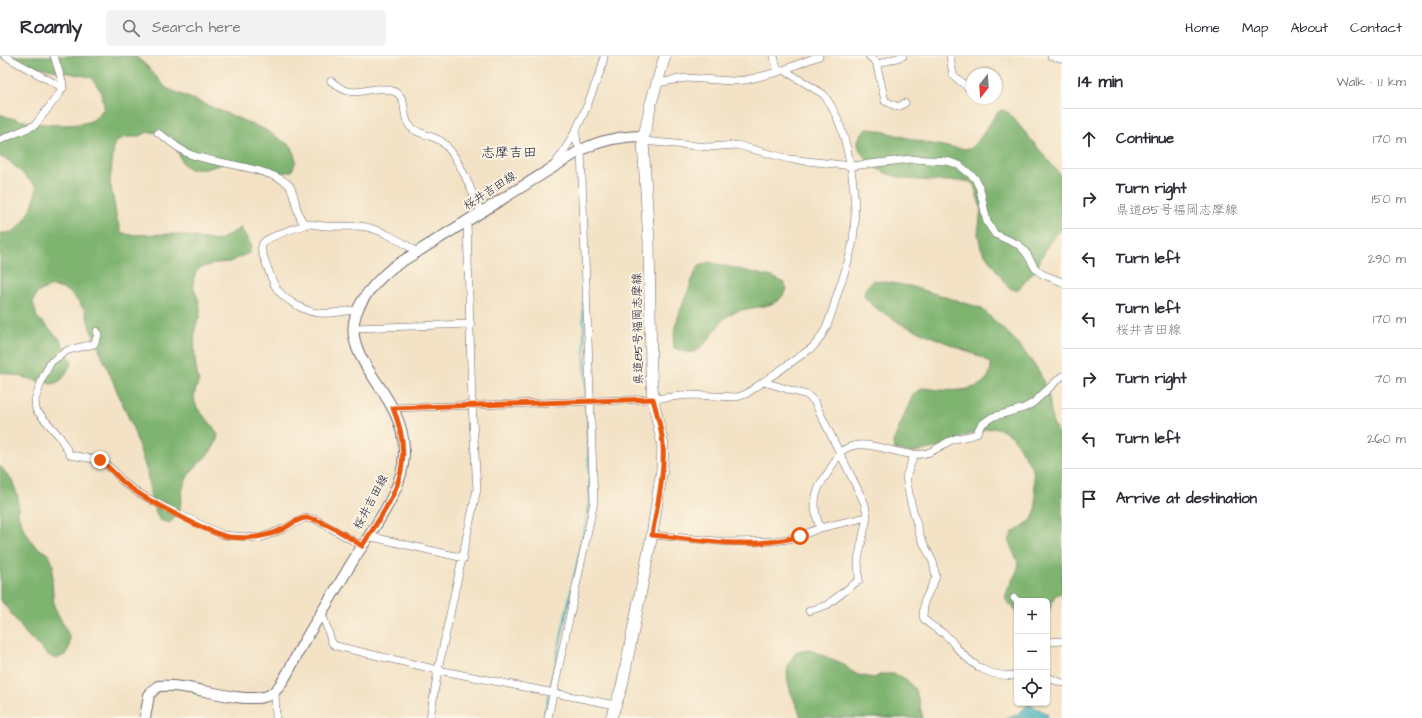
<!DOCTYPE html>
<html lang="en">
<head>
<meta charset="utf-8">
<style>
	:root { --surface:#fff; --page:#f2f2f3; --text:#2b2b33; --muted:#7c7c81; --line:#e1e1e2 }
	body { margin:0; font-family:"Architects Daughter","Klee One",sans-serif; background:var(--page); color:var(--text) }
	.controls { position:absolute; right:12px; bottom:12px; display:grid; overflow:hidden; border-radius:6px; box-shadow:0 1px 3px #0004 }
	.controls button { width:36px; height:36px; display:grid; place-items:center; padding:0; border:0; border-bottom:1px solid var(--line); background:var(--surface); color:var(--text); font:20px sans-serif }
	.compass { position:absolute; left:966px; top:12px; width:36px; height:36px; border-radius:50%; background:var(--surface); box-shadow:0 1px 3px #0004; rotate:197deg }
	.stop { position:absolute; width:12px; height:12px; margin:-9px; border:3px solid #ea580c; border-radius:50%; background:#fff }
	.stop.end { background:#ea580c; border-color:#fff; box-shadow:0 1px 4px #0008 }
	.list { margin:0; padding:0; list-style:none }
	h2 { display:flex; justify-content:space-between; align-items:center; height:52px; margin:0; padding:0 16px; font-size:17px }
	h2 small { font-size:13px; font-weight:400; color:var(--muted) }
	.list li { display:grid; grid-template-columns:26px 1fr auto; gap:12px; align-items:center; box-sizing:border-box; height:60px; padding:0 16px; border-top:1px solid var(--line) }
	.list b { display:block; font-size:15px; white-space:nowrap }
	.list p { margin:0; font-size:13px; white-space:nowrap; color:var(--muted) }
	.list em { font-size:13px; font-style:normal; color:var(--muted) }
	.icon { flex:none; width:22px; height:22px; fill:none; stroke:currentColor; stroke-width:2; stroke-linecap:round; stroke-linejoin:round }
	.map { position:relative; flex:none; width:1062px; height:662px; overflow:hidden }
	header { display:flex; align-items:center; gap:24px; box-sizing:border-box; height:56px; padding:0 20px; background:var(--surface); border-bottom:1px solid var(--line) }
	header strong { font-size:19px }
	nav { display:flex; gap:22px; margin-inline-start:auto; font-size:14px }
	.search { width:280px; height:36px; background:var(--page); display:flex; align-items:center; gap:10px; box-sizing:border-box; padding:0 14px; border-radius:6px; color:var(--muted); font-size:15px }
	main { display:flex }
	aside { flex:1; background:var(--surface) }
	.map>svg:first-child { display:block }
	.forest { fill:#7eb36f; stroke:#506a55 }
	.water { fill:#3eadbb; stroke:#30687b }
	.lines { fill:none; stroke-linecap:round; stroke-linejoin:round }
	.stream { stroke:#3eadbb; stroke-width:2 }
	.minor-casing { stroke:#6b656b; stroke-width:8 }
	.secondary-casing { stroke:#6b656b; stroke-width:12 }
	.primary-casing { stroke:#6b656b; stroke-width:12 }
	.minor { stroke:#fff; stroke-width:7 }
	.secondary { stroke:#fff; stroke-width:10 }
	.primary { stroke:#fff; stroke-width:11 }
	.route { stroke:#ea580c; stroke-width:5 }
	.labels { text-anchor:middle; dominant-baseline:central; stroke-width:4; stroke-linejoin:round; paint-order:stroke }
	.street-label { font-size:12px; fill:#22223b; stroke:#fcf5e5 }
	.quarter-label { font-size:14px; fill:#22223b; stroke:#fcf5e5 }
</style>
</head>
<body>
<header>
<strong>Roamly</strong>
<div class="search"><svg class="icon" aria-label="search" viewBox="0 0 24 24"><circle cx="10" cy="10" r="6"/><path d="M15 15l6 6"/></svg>Search here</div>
<nav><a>Home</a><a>Map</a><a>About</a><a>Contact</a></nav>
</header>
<main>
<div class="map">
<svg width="1062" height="662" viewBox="0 0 1062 662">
	<rect width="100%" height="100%" fill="#fcf5e5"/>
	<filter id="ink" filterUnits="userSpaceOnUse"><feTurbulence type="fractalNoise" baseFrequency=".025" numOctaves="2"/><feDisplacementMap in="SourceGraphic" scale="8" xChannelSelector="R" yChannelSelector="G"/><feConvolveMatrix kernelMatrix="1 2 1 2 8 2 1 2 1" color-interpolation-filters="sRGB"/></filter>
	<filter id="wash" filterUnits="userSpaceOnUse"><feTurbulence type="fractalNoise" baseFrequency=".012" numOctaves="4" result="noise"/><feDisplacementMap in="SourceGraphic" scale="16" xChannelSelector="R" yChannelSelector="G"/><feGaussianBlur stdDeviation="0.9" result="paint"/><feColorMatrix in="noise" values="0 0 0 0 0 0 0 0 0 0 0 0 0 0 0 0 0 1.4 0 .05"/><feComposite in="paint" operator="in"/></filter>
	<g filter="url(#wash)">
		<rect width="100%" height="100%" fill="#f3e2c5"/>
		<path class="forest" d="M0 0H135L147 10 166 32 266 74 292 91 296 105 292 115 276 118 226 107 205 113H190L183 108 176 92 164 77 149 76 136 81H124L114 88 110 126 117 163 121 176 129 179 174 178 217 185 241 172 251 189 249 197 230 206 218 207 199 212C185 233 201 236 200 256 200 262 196 267 195 273 194 291 194 309 199 325 185 354 206 355 218 379 215 400 193 407 185 426 179 441 184 458 169 467L159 464 151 443 147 416 133 372 90 272 85 254 71 237 63 233 53 230 44 233 36 238 33 246 37 261 59 282 72 307 61 325 52 328 0 316V177C23 180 34 150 37 131L8 104 0 101V58C19 67 74 74 93 64 97 61 101 56 104 52L102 37 91 21 42 12Z
			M1002 54 1009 57 1062 121V173L1048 188 1036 213 1017 235 1008 231 981 192 978 178 981 152 973 127 967 125C934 124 884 130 863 99 855 87 857 82 867 72 902 79 935 92 970 93L976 88 997 57Z
			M709 206 772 221 784 227 787 233C776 256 752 248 733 257 716 264 713 285 697 294 689 299 681 295 674 292 672 273 680 255 687 238 691 228 693 219 699 210Z
			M873 224 910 230 981 252 1016 285 1039 315 1049 340 1052 365 1062 387V538L1055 539 1047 560V545H1017V556L1005 543C1007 531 1015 522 1019 509L1009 486 1012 477 1032 464 1035 456 1036 447 1033 413 1012 380 998 372 985 373 965 380 947 390 910 397 894 393 893 386 913 338 923 332C943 335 992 341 991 308L979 300 901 268 876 252 867 244 864 238 866 232Z
			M0 410 12 424 18 441V459L24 473 34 489 49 499 53 508 52 525 54 550 70 582 69 592 65 599 56 603 48 599 27 579 0 543Z
			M810 594 844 608 851 615 858 619 874 622 882 618H893L907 624 916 635 923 662H801C796 645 784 628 788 610 790 605 794 600 796 596Z"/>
		<path class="water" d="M1029 648 1048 658 1047 662H1005L1017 659Z"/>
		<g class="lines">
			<path class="stream" d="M550 633 590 447 583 246
				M544 662 549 638"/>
		</g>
	</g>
	<g filter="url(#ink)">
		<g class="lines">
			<g class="minor-casing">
				<path id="minor" d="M5 0 63 32
					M774 0 778 16
					M869 0 878 8 903 0
					M950 0 953 19 966 30
					M1051 0 1062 3
					M876 6 885 45 898 51 905 47
					M331 25C357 48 367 26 393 35 409 41 401 58 409 69 415 78 432 79 441 85 459 99 471 135 481 156
					M657 27 686 22 732 25 746 24 778 16 819 0
					M158 77C170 84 178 94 192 99 219 108 264 111 287 127 296 134 294 155 303 166 321 172 340 170 358 170 377 171 402 185 417 196
					M0 84 35 69 60 37 63 28 54 0
					M643 85 708 91 737 89 789 103 852 110 911 103 947 105 959 109 975 122 980 133 987 166 995 178 1019 189 1027 198 1035 212 1042 218 1062 226
					M554 109C573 84 584 59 595 29 599 20 603 10 604 0
					M308 168C299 171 268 180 263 187 259 193 264 201 266 207 269 216 272 226 277 233 285 244 305 256 319 257 333 259 344 254 358 254
					M354 272 471 268
					M97 275 98 279 94 288 68 294 51 306 43 321 35 344 36 354 60 381 70 399 100 404 113 414 122 425 137 436 166 452 223 479 260 482 283 473 305 462 315 463 362 490
					M764 326 807 339 814 345 865 448 867 461 858 504 859 524 827 549 809 555
					M393 352 653 343 690 339 737 341 746 338 813 291C827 276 831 259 837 239 843 221 850 203 853 184 859 144 849 69 823 38L784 14
					M914 399 906 421 910 443 920 480 933 506 936 521 924 546 923 561C928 570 939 573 947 580 951 584 954 588 957 592 974 611 991 622 1017 619
					M820 472C812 450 813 437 827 418 831 413 839 397 842 395 865 378 898 402 922 398 934 397 942 388 952 384 960 381 968 381 976 378L981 369 992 361 1024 352 1033 347 1062 320
					M652 479 728 486 775 485 795 482 820 472 867 461
					M368 480 464 502
					M1014 542 1018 545
					M322 557 332 587 336 590 438 614 615 649
					M1047 586 1062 585
					M1047 621 1062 627
					M275 636 276 662
					M430 662 438 614 477 433 472 348 467 165
					M548 662 594 446 581 94 577 87 576 78"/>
			</g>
			<g class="secondary-casing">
				<path id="secondary" d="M145 662 149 639 158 630C191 627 234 647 264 641 272 639 278 633 282 626 291 613 297 597 305 584 319 560 334 537 348 513 362 489 380 466 392 441 399 427 404 413 404 397 406 320 297 291 393 211L581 94C601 84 621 80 644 80"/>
			</g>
			<g class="primary-casing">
				<path id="primary" d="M611 662 622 630 652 479 662 413 663 389 653 343 651 315 649 187 643 85 651 47 665 0"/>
			</g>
			<use href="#minor" class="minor"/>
			<use href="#secondary" class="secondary"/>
			<use href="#primary" class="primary"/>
		</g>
	</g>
	<g class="lines" filter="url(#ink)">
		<path class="route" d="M100 404C109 411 115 418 122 425 138 440 209 478 230 481 249 483 267 481 283 473 290 469 297 463 305 462 320 461 349 481 362 490 394 441 417 410 393 352L653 343C657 358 662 374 663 389 665 419 657 450 652 479 700 484 753 494 800 480"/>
	</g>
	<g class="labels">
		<g class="street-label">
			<text transform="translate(490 135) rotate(-33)">桜井吉田線</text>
			<text transform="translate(638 273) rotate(-91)">県道85号福岡志摩線</text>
			<text transform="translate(371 446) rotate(-62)">桜井吉田線</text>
		</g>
		<g class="quarter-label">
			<text x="509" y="97">志摩吉田</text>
		</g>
	</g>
</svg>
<div class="controls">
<button>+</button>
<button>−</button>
<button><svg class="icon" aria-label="locate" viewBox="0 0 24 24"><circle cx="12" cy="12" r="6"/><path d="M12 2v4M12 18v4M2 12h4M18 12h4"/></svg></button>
</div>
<svg class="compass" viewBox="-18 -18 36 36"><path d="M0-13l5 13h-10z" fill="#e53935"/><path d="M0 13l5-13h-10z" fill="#7c7c81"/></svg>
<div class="stop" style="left:800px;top:480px"></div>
<div class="stop end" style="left:100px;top:404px"></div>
</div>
<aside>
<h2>14 min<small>Walk · 1.1 km</small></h2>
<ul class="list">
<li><svg class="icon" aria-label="ahead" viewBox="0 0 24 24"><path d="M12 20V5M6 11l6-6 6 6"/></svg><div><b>Continue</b></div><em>170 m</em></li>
<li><svg class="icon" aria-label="right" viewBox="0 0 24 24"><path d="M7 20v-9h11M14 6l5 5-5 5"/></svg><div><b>Turn right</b><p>県道85号福岡志摩線</p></div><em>150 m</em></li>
<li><svg class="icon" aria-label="left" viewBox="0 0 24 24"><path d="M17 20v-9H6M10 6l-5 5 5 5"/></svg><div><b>Turn left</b></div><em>290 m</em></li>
<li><svg class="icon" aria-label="left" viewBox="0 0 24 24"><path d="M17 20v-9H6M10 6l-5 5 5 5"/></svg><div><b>Turn left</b><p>桜井吉田線</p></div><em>170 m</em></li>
<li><svg class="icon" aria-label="right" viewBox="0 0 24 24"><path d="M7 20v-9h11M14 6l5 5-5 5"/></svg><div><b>Turn right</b></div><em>70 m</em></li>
<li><svg class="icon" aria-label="left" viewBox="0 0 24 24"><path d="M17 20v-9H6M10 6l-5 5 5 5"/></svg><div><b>Turn left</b></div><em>260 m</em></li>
<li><svg class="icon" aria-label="arrive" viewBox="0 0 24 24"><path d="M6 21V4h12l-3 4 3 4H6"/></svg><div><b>Arrive at destination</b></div></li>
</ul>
</aside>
</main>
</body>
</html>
